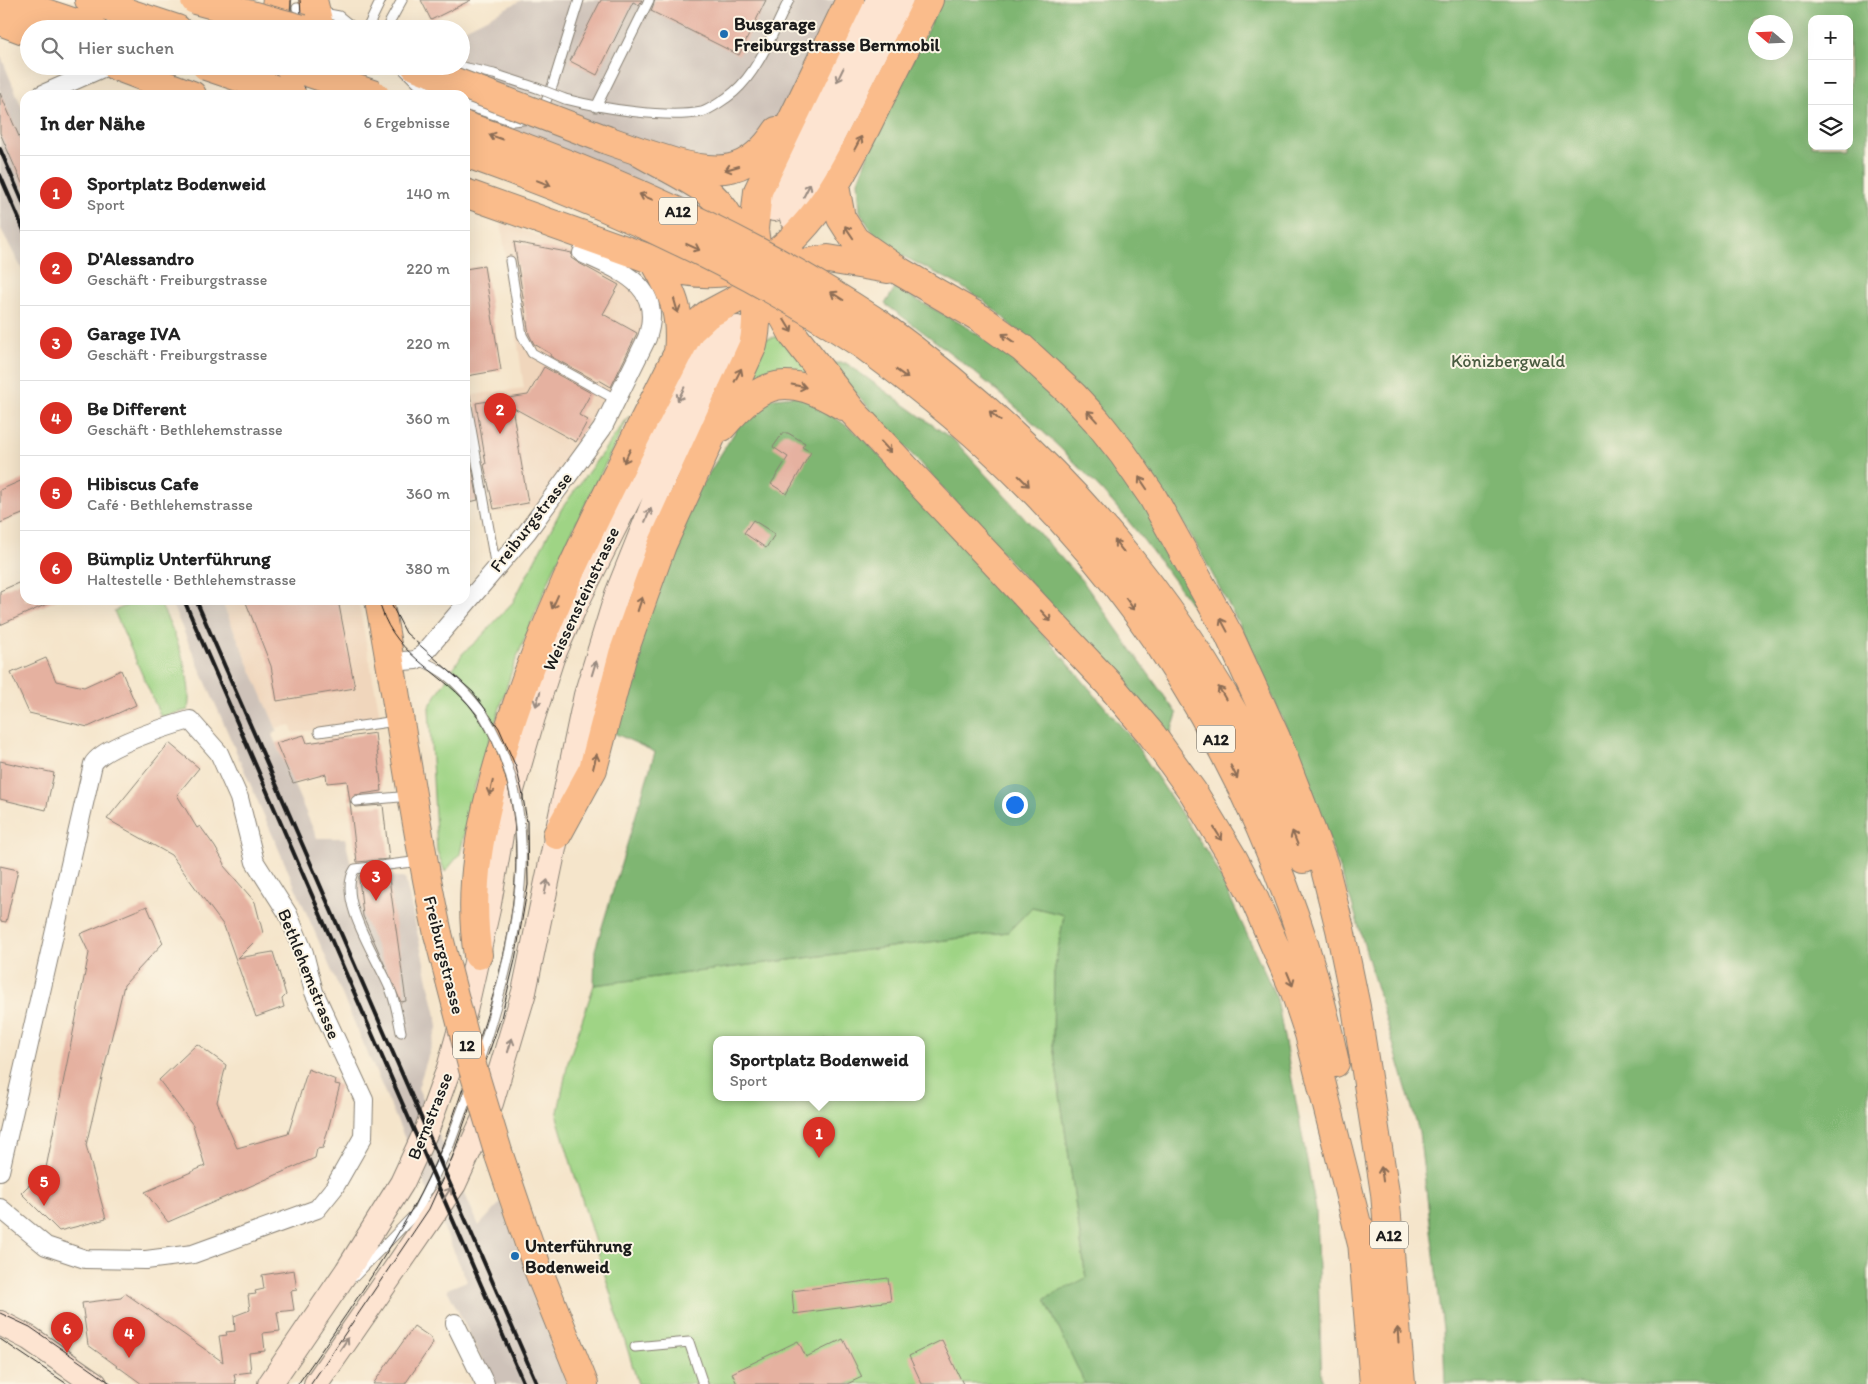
<!DOCTYPE html>
<html lang="de">
<head>
<meta charset="utf-8">
<style>
	:root { --surface:#fff; --page:#f6f6f6; --text:#222; --muted:#767676; --line:#e0e0e0; --accent:#d93025 }
	body { margin:0; font-family:Itim,sans-serif; background:var(--page); color:var(--text) }
	.controls { position:absolute; right:15px; top:15px; display:grid; overflow:hidden; border-radius:10px; box-shadow:0 5px 20px #0002 }
	.controls button { width:45px; height:45px; display:grid; place-items:center; padding:0; border:0; border-bottom:1px solid var(--line); background:var(--surface); color:var(--text); font:25px sans-serif }
	.compass { position:absolute; left:1748px; top:15px; width:45px; height:45px; border-radius:50%; background:var(--surface); box-shadow:0 5px 20px #0002; rotate:289deg }
	.you { position:absolute; left:1014px; top:804px; width:18px; height:18px; margin:-12px; border:4px solid #fff; border-radius:50%; background:#1a73e8; box-shadow:0 0 0 8px #1a73e833 }
	.badge { display:grid; place-items:center; width:32px; height:32px; border-radius:50%; background:var(--accent); color:#fff; font-size:16px; font-weight:700 }
	.pin { position:absolute; translate:-50% -41px; filter:drop-shadow(0 1px 2px #0008) }
	.pin::after { content:''; position:absolute; top:26px; width:18px; height:15px; background:inherit; clip-path:polygon(0 0,100% 0,50% 100%) }
	.popup { position:absolute; left:713px; top:1036px; width:212px; height:65px; box-sizing:border-box; display:grid; place-content:center; border-radius:10px; background:var(--surface); filter:drop-shadow(0 1px 4px #0005); font-size:16px; white-space:nowrap; color:var(--muted) }
	.popup b { font-size:19px; color:var(--text) }
	.popup::after { content:''; position:absolute; left:50%; top:100%; margin-left:-10px; border:10px solid transparent; border-top-color:var(--surface) }
	.list { margin:0; padding:0; list-style:none }
	h2 { display:flex; justify-content:space-between; align-items:center; height:65px; margin:0; padding:0 20px; font-size:21px }
	h2 small { font-size:16px; font-weight:400; color:var(--muted) }
	.list li { display:grid; grid-template-columns:32px 1fr auto; gap:15px; align-items:center; box-sizing:border-box; height:75px; padding:0 20px; border-top:1px solid var(--line) }
	.list b { display:block; font-size:19px; white-space:nowrap }
	.list p { margin:0; font-size:16px; white-space:nowrap; color:var(--muted) }
	.list em { font-size:16px; font-style:normal; color:var(--muted) }
	.icon { flex:none; width:28px; height:28px; fill:none; stroke:currentColor; stroke-width:2; stroke-linecap:round; stroke-linejoin:round }
	.map { position:relative; flex:none; width:1868px; height:1384px; overflow:hidden }
	.search { position:absolute; background:var(--surface); box-shadow:0 5px 20px #0002; left:20px; top:20px; width:450px; height:55px; display:flex; align-items:center; gap:12px; box-sizing:border-box; padding:0 18px; border-radius:28px; color:var(--muted); font-size:19px }
	.panel { position:absolute; background:var(--surface); box-shadow:0 5px 20px #0002; left:20px; top:90px; width:450px; height:515px; border-radius:15px }
	.map>svg:first-child { display:block }
	.built { fill:#f0d6bc }
	.industrial { fill:#cec2b9 }
	.green { fill:#9fd485; stroke:#5e7850; fill-rule:evenodd }
	.forest { fill:#7fb672; stroke:#4e6947; fill-rule:evenodd }
	.building { fill:#e5b1a0 }
	.lines { fill:none; stroke-linecap:round; stroke-linejoin:round }
	.lane-casing { stroke:#888074; stroke-width:11 }
	.street-casing { stroke:#888074; stroke-width:20 }
	.secondary-casing { stroke:#888074; stroke-width:26 }
	.primary-casing { stroke:#888074; stroke-width:30 }
	.highway-casing { stroke:#888074; stroke-width:30 }
	.lane { stroke:#fff; stroke-width:9 }
	.street { stroke:#fff; stroke-width:18 }
	.secondary { stroke:#fde4d1; stroke-width:24 }
	.primary { stroke:#fabc8b; stroke-width:28 }
	.highway { stroke:#fabc8b; stroke-width:28 }
	.tram { stroke:#1c1c1c; stroke-width:1 }
	.rail { stroke:#1c1c1c; stroke-width:4 }
	.lane-bridge-casing { stroke:#888074; stroke-width:11; stroke-linecap:butt }
	.primary-bridge-casing { stroke:#888074; stroke-width:30; stroke-linecap:butt }
	.highway-bridge-casing { stroke:#888074; stroke-width:30; stroke-linecap:butt }
	.lane-bridge { stroke:#fff; stroke-width:9 }
	.primary-bridge { stroke:#fabc8b; stroke-width:28 }
	.highway-bridge { stroke:#fabc8b; stroke-width:28 }
	.oneway { stroke:#988a80 }
	.oneway2 { stroke:#8b6c54 }
	.poi-dot { fill:#1f6fb2; stroke:#fcf5e5; stroke-width:2 }
	.labels { text-anchor:middle; dominant-baseline:central; stroke-width:4; stroke-linejoin:round; paint-order:stroke }
	.shield { fill:#fcf5e5; stroke:#5f5d58; stroke-width:1 }
	.shield-label { font-size:16px; font-weight:bold; fill:#1c1c1c }
	.poi-label { font-size:18px; font-weight:bold; fill:#1c1c1c; stroke:#fcf5e5; text-anchor:start }
	.park-label { font-size:18px; fill:#4a5c41; stroke:#fcf5e5 }
	.street-label { font-size:18px; fill:#1c1c1c; stroke:#fcf5e5 }
</style>
</head>
<body>
<div class="map">
<svg width="1868" height="1384" viewBox="0 0 1868 1384">
	<rect width="100%" height="100%" fill="#fcf5e5"/>
	<filter id="ink" filterUnits="userSpaceOnUse"><feTurbulence type="fractalNoise" baseFrequency=".02" numOctaves="2"/><feDisplacementMap in="SourceGraphic" scale="10" xChannelSelector="R" yChannelSelector="G"/><feConvolveMatrix kernelMatrix="1 2 1 2 8 2 1 2 1" color-interpolation-filters="sRGB"/></filter>
	<filter id="wash" filterUnits="userSpaceOnUse"><feTurbulence type="fractalNoise" baseFrequency=".0096" numOctaves="4" result="noise"/><feDisplacementMap in="SourceGraphic" scale="20" xChannelSelector="R" yChannelSelector="G"/><feGaussianBlur stdDeviation="1.12" result="paint"/><feColorMatrix in="noise" values="0 0 0 0 0 0 0 0 0 0 0 0 0 0 0 0 0 1.4 0 .05"/><feComposite in="paint" operator="in"/></filter>
	<g filter="url(#wash)">
		<rect width="100%" height="100%" fill="#f5e5cb"/>
		<path class="built" d="M501 222 562 245 628 282 640 300 644 333 597 424 535 507 490 514 473 395 524 388Z
			M221 600H358L381 721 293 733 291 725 276 728Z"/>
		<path class="industrial" d="M522 0H842L801 87 761 145 691 205 465 122V95H445L453 66H461V31Z
			M0 54 25 115V275L0 227Z
			M170 600H221L277 730 272 735 317 838H345L351 865H355L357 880 391 876 405 878 438 1025 418 1088 479 1226 501 1202 567 1384H494L447 1289 467 1281Z"/>
		<path class="green" d="M781 336 813 376 747 389 765 339Z
			M629 416 555 566 513 667 475 786 460 854 445 872 437 851 429 707 463 653 479 639 513 602 562 508Z
			M140 600H158C174 629 194 677 188 710L161 717 114 611Z
			M1032 907 1064 915 1054 973 1053 1045 1086 1279 1045 1299 1085 1384H638L557 1117 568 1062 594 985 1008 932ZM716 1039H922V1097H716Z"/>
		<path class="forest" d="M942 0H1868V1384H1445L1443 1329 1419 1132 1353 907 1303 767 1247 639 1196 544 1165 494 1005 319 984 301 957 284 895 252 871 230 860 212 858 181 874 138ZM1812 19H1849V146H1812ZM1756 22H1786V52H1756Z
			M895 288 960 323 1008 354 1064 401 1145 501 1212 632C1179 589 1149 544 1113 503 1046 428 967 363 885 304Z
			M828 363H846L955 441 1084 583 1177 714 1170 736Z
			M804 395 862 437 1023 610 1132 739 1213 861 1277 999 1316 1210 1322 1384H1085L1045 1299 1086 1278 1053 1045 1054 973 1064 915 1032 907 1008 932 594 985 595 950 655 752 614 733 648 616 697 492 755 400Z"/>
		<g id="blocks">
			<path class="building" d="M421 0H471L431 20Z
				M601 0H642L639 5 633 2 597 75 570 61Z
				M655 0H766L739 55 651 11Z
				M0 93 25 150V190L0 133Z
				M514 242 572 253 571 258 577 262 619 285 603 314 637 333 611 387 599 380 598 382 550 356 551 354 534 344 529 334Z
				M484 266 501 370 467 376 465 363V269Z
				M544 367 591 393 579 415 588 420 576 442 512 407 528 503 494 509 484 465 486 464 476 403 528 395Z
				M783 433H788L805 443 802 447 811 452 787 494 771 484 788 457 773 447Z
				M472 467 478 500 465 503V468Z
				M25 479V513L0 523V490Z
				M753 520 775 534 766 548 744 533Z
				M25 580V600H56L0 625V591Z
				M245 600H338L355 688 277 701 271 666Z
				M46 658 56 681 84 687 121 670 136 705 88 727 29 713 11 673Z
				M375 733 382 791 355 795 350 802 347 781 327 783 326 774 293 783 276 743 304 735 307 743Z
				M169 743 199 768 177 795 197 828 200 826 215 847 225 864 224 866 255 902 263 933 238 958 273 952 286 995 282 999 284 1007 256 1017 224 926 171 855 107 819Z
				M0 761 54 773 46 810 0 799Z
				M350 802 356 807 383 805 389 859 357 862Z
				M0 866 18 870 6 922 0 921Z
				M388 871 406 1001 401 1002 363 916 359 877 360 875Z
				M147 906 163 943 124 985 86 1145 106 1219 59 1231 21 1193 46 1168 89 953 80 934Z
				M197 1044 226 1065 217 1102 237 1148 288 1134 308 1069 336 1080 335 1084 340 1085 323 1148 317 1149 315 1158 168 1222 145 1192 205 1166 193 1125 159 1080Z
				M294 1270 297 1290 291 1291 294 1310 277 1312 280 1331 263 1333 265 1351 249 1353 251 1372 234 1374 236 1384H142L88 1345 82 1303 121 1298 125 1293 223 1362 219 1336 227 1335 226 1332 235 1331 234 1316 250 1310 248 1295 256 1294 255 1291 264 1289 262 1275Z
				M888 1278 891 1301 794 1314 792 1291Z
				M414 1326 430 1337 433 1343 405 1384H373Z
				M843 1339 862 1377 847 1384H737L732 1373 798 1341 806 1357Z
				M942 1340 963 1384H922L909 1356Z"/>
		</g>
	</g>
	<g filter="url(#ink)">
		<use href="#blocks" fill-opacity="0" stroke="#888074" stroke-width="1"/>
		<g class="lines">
			<g class="lane-casing">
				<path id="lane" d="M297 8 339 16 355 29
					M367 29 381 0
					M386 29 402 0
					M400 66 423 89 438 95
					M458 66 494 74 537 88
					M565 99C601 108 665 119 702 112 711 109 727 98 734 92 759 71 774 29 789 0
					M465 105 513 121 531 119
					M596 107 649 0
					M542 111 553 84 579 0
					M510 261 522 335 532 353 617 400
					M465 395 496 568
					M416 660C446 667 465 692 483 714
					M319 732 396 721
					M356 801 410 796
					M401 1032C398 1018 396 1004 391 991 380 962 335 899 355 869L421 861
					M354 1277 417 1212 450 1143
					M635 1347 689 1342 703 1384"/>
			</g>
			<g class="street-casing">
				<path id="street" d="M41 95 107 66
					M390 662 416 660 425 652 527 532 602 429 647 338C665 285 620 271 582 253
					M0 1171 93 764C103 746 169 726 190 720L219 753 239 798 255 862 288 914 304 953 314 992 364 1100 363 1137 334 1188 317 1209 193 1254 146 1260 85 1259 46 1246 0 1208
					M455 1323 485 1384"/>
			</g>
			<g class="secondary-casing">
				<path id="secondary" d="M774 209 878 0
					M792 218 901 0
					M0 1323 29 1338 95 1384
					M270 1384 347 1271 402 1183 427 1129 449 1068 465 1011 488 909 504 818 533 717 552 658 576 604 719 319
					M316 1384 454 1184 491 1103 524 992 586 695 617 594 662 482 737 328"/>
			</g>
			<g class="primary-casing">
				<path id="primary" d="M313 0 320 29
					M272 29 277 0
					M272 66V95
					M379 600C400 711 414 824 438 934
					M499 1155 537 1267 584 1384"/>
			</g>
			<g class="highway-casing">
				<path id="highway" d="M7 0 93 29
					M89 0 177 29
					M850 0 758 191 754 229 757 252 773 297 794 336 853 412 1109 684 1152 735 1193 792 1233 858 1254 898 1295 992 1309 1034 1363 1248
					M0 21 29 32
					M115 66 192 95
					M415 66 445 78
					M607 140C629 148 650 155 673 162 719 175 748 175 777 131
					M835 186 841 218 855 240 901 272 980 318 1022 348 1073 395 1097 421 1123 454 1152 496 1229 635 1276 738 1302 805 1324 865 1340 929 1356 1007 1385 1193 1401 1384
					M465 193 684 271C711 276 749 273 772 256 823 218 850 161 877 105 895 70 912 35 929 0
					M878 323C1072 464 1215 635 1303 859
					M863 345C920 387 975 431 1025 482 1183 639 1290 845 1335 1063
					M679 352 690 331 707 315 804 263 828 259 888 269
					M722 427C764 378 787 373 843 406
					M557 835 593 769 623 654 662 545 753 345C764 299 745 219 705 190 685 176 661 165 639 152
					M478 955C467 888 481 822 500 758 541 615 612 485 678 353 682 315 674 295 655 262
					M1361 1229 1374 1384"/>
			</g>
			<use href="#lane" class="lane"/>
			<use href="#street" class="street"/>
			<use href="#secondary" class="secondary"/>
			<use href="#primary" class="primary"/>
			<use href="#highway" class="highway"/>
			<path class="tram" d="M291 0V29
				M300 0 302 29
				M292 66 294 95
				M304 66 305 95
				M0 1313 30 1327 112 1384
				M0 1339 67 1384
				M298 1384C341 1322 385 1261 420 1194 441 1155 455 1112 469 1070 503 971 538 858 498 755 491 737 481 720 469 705 437 669 390 652 379 600
				M311 1384 429 1209 452 1158 501 1018 515 960 528 885 527 822 522 791 516 767 499 728 473 692 406 633 389 600"/>
			<path class="rail" d="M0 149 25 207
				M0 175 25 233
				M184 600 524 1384
				M196 600 537 1384"/>
			<g class="lane-bridge-casing">
				<path id="lane-bridge" d="M537 88 565 99
					M479 1061C515 948 551 823 483 714
					M450 1143 471 1086"/>
			</g>
			<g class="primary-bridge-casing">
				<path id="primary-bridge" d="M438 934 473 1069 499 1155"/>
			</g>
			<g class="highway-bridge-casing">
				<path id="highway-bridge" d="M195 0 303 29
					M206 66 292 95
					M289 66 375 95
					M445 78 607 140
					M465 126C610 176 750 238 878 323
					M465 153C605 202 739 263 863 345"/>
			</g>
			<use href="#lane-bridge" class="lane-bridge"/>
			<use href="#primary-bridge" class="primary-bridge"/>
			<use href="#highway-bridge" class="highway-bridge"/>
		</g>
		<defs><path id="oneway-shaft" d="M-6 0H5M1.5-3L5.5 0L1.5 3" fill="none" stroke-width="1.6" stroke-linecap="round" stroke-linejoin="round" transform="scale(1.25)"/></defs>
		<g class="oneway">
			<use href="#oneway-shaft" transform="translate(840 75) rotate(116)"/>
			<use href="#oneway-shaft" transform="translate(807 190) rotate(-63)"/>
			<use href="#oneway-shaft" transform="translate(681 394) rotate(117)"/>
			<use href="#oneway-shaft" transform="translate(648 515) rotate(-67)"/>
			<use href="#oneway-shaft" transform="translate(594 668) rotate(-73)"/>
			<use href="#oneway-shaft" transform="translate(538 699) rotate(107)"/>
			<use href="#oneway-shaft" transform="translate(546 887) rotate(-78)"/>
			<use href="#oneway-shaft" transform="translate(510 1045) rotate(-74)"/>
			<use href="#oneway-shaft" transform="translate(447 1194) rotate(-57)"/>
			<use href="#oneway-shaft" transform="translate(344 1344) rotate(-56)"/>
		</g>
		<g class="oneway2">
			<use href="#oneway-shaft" transform="translate(496 137) rotate(-160)"/>
			<use href="#oneway-shaft" transform="translate(858 143) rotate(-62)"/>
			<use href="#oneway-shaft" transform="translate(732 168) rotate(164)"/>
			<use href="#oneway-shaft" transform="translate(544 183) rotate(21)"/>
			<use href="#oneway-shaft" transform="translate(646 197) rotate(-157)"/>
			<use href="#oneway-shaft" transform="translate(849 232) rotate(-124)"/>
			<use href="#oneway-shaft" transform="translate(693 247) rotate(25)"/>
			<use href="#oneway-shaft" transform="translate(837 296) rotate(-148)"/>
			<use href="#oneway-shaft" transform="translate(676 306) rotate(74)"/>
			<use href="#oneway-shaft" transform="translate(788 326) rotate(59)"/>
			<use href="#oneway-shaft" transform="translate(1008 338) rotate(-144)"/>
			<use href="#oneway-shaft" transform="translate(902 374) rotate(36)"/>
			<use href="#oneway-shaft" transform="translate(738 375) rotate(-63)"/>
			<use href="#oneway-shaft" transform="translate(799 386) rotate(11)"/>
			<use href="#oneway-shaft" transform="translate(995 416) rotate(-139)"/>
			<use href="#oneway-shaft" transform="translate(1092 416) rotate(-132)"/>
			<use href="#oneway-shaft" transform="translate(886 447) rotate(47)"/>
			<use href="#oneway-shaft" transform="translate(627 456) rotate(116)"/>
			<use href="#oneway-shaft" transform="translate(1024 481) rotate(45)"/>
			<use href="#oneway-shaft" transform="translate(1143 483) rotate(-124)"/>
			<use href="#oneway-shaft" transform="translate(1119 546) rotate(-128)"/>
			<use href="#oneway-shaft" transform="translate(555 602) rotate(114)"/>
			<use href="#oneway-shaft" transform="translate(640 604) rotate(-72)"/>
			<use href="#oneway-shaft" transform="translate(1130 604) rotate(54)"/>
			<use href="#oneway-shaft" transform="translate(1046 616) rotate(47)"/>
			<use href="#oneway-shaft" transform="translate(1224 625) rotate(-118)"/>
			<use href="#oneway-shaft" transform="translate(1222 693) rotate(-120)"/>
			<use href="#oneway-shaft" transform="translate(595 761) rotate(-76)"/>
			<use href="#oneway-shaft" transform="translate(1234 772) rotate(63)"/>
			<use href="#oneway-shaft" transform="translate(491 788) rotate(104)"/>
			<use href="#oneway-shaft" transform="translate(1218 834) rotate(58)"/>
			<use href="#oneway-shaft" transform="translate(1295 838) rotate(-112)"/>
			<use href="#oneway-shaft" transform="translate(1290 979) rotate(68)"/>
			<use href="#oneway-shaft" transform="translate(1382 1174) rotate(-98)"/>
			<use href="#oneway-shaft" transform="translate(1398 1335) rotate(-94)"/>
		</g>
	</g>
	<g class="poi-dot">
		<circle cx="724" cy="34" r="5"/>
		<circle cx="515" cy="1256" r="5"/>
	</g>
	<g class="labels">
		<g class="shield">
			<rect x="659" y="197.5" width="38" height="27" rx="4"/>
			<rect x="1197" y="725.5" width="38" height="27" rx="4"/>
			<rect x="453" y="1031.5" width="28" height="27" rx="4"/>
			<rect x="1370" y="1221.5" width="38" height="27" rx="4"/>
		</g>
		<g class="shield-label">
			<text x="678" y="211">A12</text>
			<text x="1216" y="739">A12</text>
			<text x="467" y="1045">12</text>
			<text x="1389" y="1235">A12</text>
		</g>
		<g class="poi-label">
			<text x="734" y="24">Busgarage<tspan x="734" dy="21">Freiburgstrasse Bernmobil</tspan></text>
			<text x="525" y="1246">Unterführung<tspan x="525" dy="21">Bodenweid</tspan></text>
		</g>
		<g class="park-label">
			<text x="1508" y="361">Könizbergwald</text>
		</g>
		<g class="street-label">
			<text transform="translate(531 522) rotate(-52)">Freiburgstrasse</text>
			<text transform="translate(581 599) rotate(-65)">Weissensteinstrasse</text>
			<text transform="translate(444 955) rotate(76)">Freiburgstrasse</text>
			<text transform="translate(309 974) rotate(68)">Bethlehemstrasse</text>
			<text transform="translate(430 1116) rotate(-68)">Bernstrasse</text>
		</g>
	</g>
</svg>
<div class="controls">
<button>+</button>
<button>−</button>
<button><svg class="icon" aria-label="layers" viewBox="0 0 24 24"><path d="M12 4l9 5-9 5-9-5zM3 14l9 5 9-5"/></svg></button>
</div>
<svg class="compass" viewBox="-18 -18 36 36"><path d="M0-13l5 13h-10z" fill="#e53935"/><path d="M0 13l5-13h-10z" fill="#767676"/></svg>
<div class="you"></div>
<div class="pin badge" style="left:819px;top:1158px">1</div>
<div class="popup"><b>Sportplatz Bodenweid</b>Sport</div>
<div class="pin badge" style="left:500px;top:434px">2</div>
<div class="pin badge" style="left:376px;top:901px">3</div>
<div class="pin badge" style="left:129px;top:1358px">4</div>
<div class="pin badge" style="left:44px;top:1206px">5</div>
<div class="pin badge" style="left:67px;top:1353px">6</div>
<div class="search"><svg class="icon" aria-label="search" viewBox="0 0 24 24"><circle cx="10" cy="10" r="6"/><path d="M15 15l6 6"/></svg>Hier suchen</div>
<section class="panel">
<h2>In der Nähe<small>6 Ergebnisse</small></h2>
<ul class="list">
<li><span class="badge">1</span><div><b>Sportplatz Bodenweid</b><p>Sport</p></div><em>140 m</em></li>
<li><span class="badge">2</span><div><b>D'Alessandro</b><p>Geschäft · Freiburgstrasse</p></div><em>220 m</em></li>
<li><span class="badge">3</span><div><b>Garage IVA</b><p>Geschäft · Freiburgstrasse</p></div><em>220 m</em></li>
<li><span class="badge">4</span><div><b>Be Different</b><p>Geschäft · Bethlehemstrasse</p></div><em>360 m</em></li>
<li><span class="badge">5</span><div><b>Hibiscus Cafe</b><p>Café · Bethlehemstrasse</p></div><em>360 m</em></li>
<li><span class="badge">6</span><div><b>Bümpliz Unterführung</b><p>Haltestelle · Bethlehemstrasse</p></div><em>380 m</em></li>
</ul>
</section>
</div>
</body>
</html>
